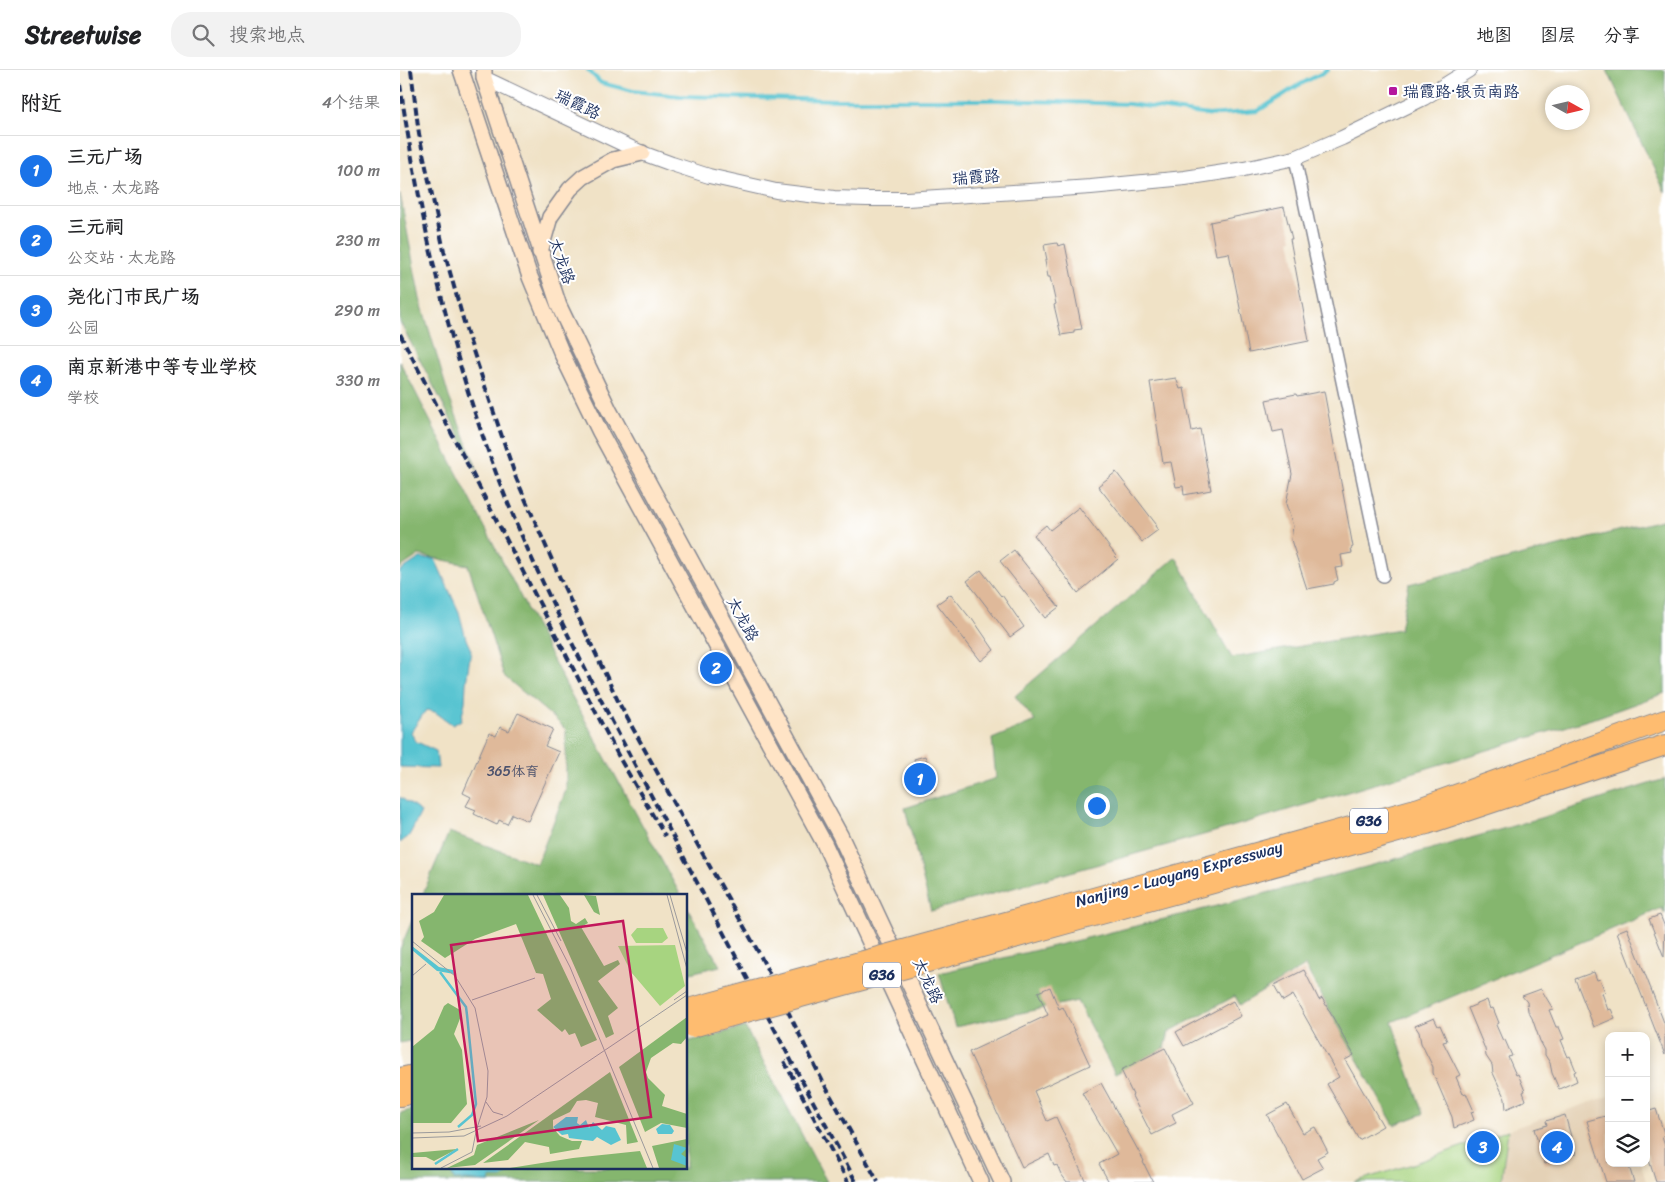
<!DOCTYPE html>
<html lang="zh">
<head>
<meta charset="utf-8">
<style>
	:root { --surface:#fff; --page:#f2f2f2; --text:#202124; --muted:#757577; --line:#e0e0e0; --accent:#1a73e8 }
	body { margin:0; font-family:Sriracha,"LXGW WenKai TC",sans-serif; background:var(--page); color:var(--text) }
	.controls { position:absolute; right:15px; bottom:15px; display:grid; overflow:hidden; border-radius:10px; box-shadow:0 2px 8px #0003 }
	.controls button { width:45px; height:45px; display:grid; place-items:center; padding:0; border:0; border-bottom:1px solid var(--line); background:var(--surface); color:var(--text); font:25px sans-serif }
	.compass { position:absolute; left:1145px; top:15px; width:45px; height:45px; border-radius:50%; background:var(--surface); box-shadow:0 2px 8px #0003; rotate:98deg }
	.you { position:absolute; left:696px; top:735px; width:18px; height:18px; margin:-12px; border:4px solid #fff; border-radius:50%; background:#1a73e8; box-shadow:0 0 0 8px #1a73e833 }
	.badge { display:grid; place-items:center; width:32px; height:32px; border-radius:50%; background:var(--accent); color:#fff; font-size:16px; font-weight:700 }
	.pin { position:absolute; translate:-50% -50%; border:2px solid #fff; box-shadow:0 1px 5px #0006 }
	.list { margin:0; padding:0; list-style:none }
	h2 { display:flex; justify-content:space-between; align-items:center; height:65px; margin:0; padding:0 20px; font-size:21px }
	h2 small { font-size:16px; font-weight:400; color:var(--muted) }
	.list li { display:grid; grid-template-columns:32px 1fr auto; gap:15px; align-items:center; box-sizing:border-box; height:70px; padding:0 20px; border-top:1px solid var(--line) }
	.list b { display:block; font-size:19px; white-space:nowrap }
	.list p { margin:0; font-size:16px; white-space:nowrap; color:var(--muted) }
	.list em { font-size:16px; font-style:normal; color:var(--muted) }
	.icon { flex:none; width:28px; height:28px; fill:none; stroke:currentColor; stroke-width:2; stroke-linecap:round; stroke-linejoin:round }
	.map { position:relative; flex:none; width:1265px; height:1112px; overflow:hidden }
	header { display:flex; align-items:center; gap:30px; box-sizing:border-box; height:70px; padding:0 25px; background:var(--surface); border-bottom:1px solid var(--line) }
	header strong { font-size:24px }
	nav { display:flex; gap:28px; margin-inline-start:auto; font-size:18px }
	.search { width:350px; height:45px; background:var(--page); display:flex; align-items:center; gap:12px; box-sizing:border-box; padding:0 18px; border-radius:20px; color:var(--muted); font-size:19px }
	main { display:flex }
	aside { flex:1; background:var(--surface) }
	.map>svg:first-child { display:block }
	.built { fill:#e4d1b6 }
	.green { fill:#a7d480; stroke:#61826f }
	.forest { fill:#85b66e; stroke:#507266 }
	.water { fill:#58c4d1; stroke:#3a7a98 }
	.lines { fill:none; stroke-linecap:round; stroke-linejoin:round }
	.stream { stroke:#58c4d1; stroke-width:4 }
	.building { fill:#dfb99a }
	.minor-casing { stroke:#868892; stroke-width:14 }
	.tertiary-casing { stroke:#868892; stroke-width:16 }
	.secondary-casing { stroke:#868892; stroke-width:18 }
	.motorway-casing { stroke:#868892; stroke-width:22 }
	.minor { stroke:#fff; stroke-width:11 }
	.tertiary { stroke:#fff; stroke-width:14 }
	.secondary { stroke:#ffe4c6; stroke-width:15 }
	.motorway { stroke:#febc70; stroke-width:20 }
	.rail { stroke:#1b2f5e; stroke-width:4; stroke-dasharray:8 4; stroke-linecap:butt }
	.motorway-bridge-casing { stroke:#868892; stroke-width:22; stroke-linecap:butt }
	.motorway-bridge { stroke:#febc70; stroke-width:20 }
	.poi-dot { fill:#b5179e; stroke:#fff; stroke-width:2 }
	.labels { text-anchor:middle; dominant-baseline:central; stroke-width:4; stroke-linejoin:round; paint-order:stroke }
	.number-label { font-size:14px; fill:#4c526d }
	.shield { fill:#fff; stroke:#5f6d8e; stroke-width:1 }
	.shield-label { font-size:15px; font-weight:bold; fill:#1b2f5e }
	.poi-label { font-size:16px; fill:#1b2f5e; stroke:#fff; text-anchor:start }
	.street-label { font-size:16px; fill:#1b2f5e; stroke:#fff }
	.inset-river { fill:none; stroke:#58c4d1; stroke-width:2.5 }
	.inset-road { fill:none; stroke:#9b9a9c; stroke-width:1 }
	.view { fill:#c2185b; fill-opacity:0.15; stroke:#c2185b; stroke-width:2.5 }
	.inset-edge { fill:none; stroke:#1b2f5e; stroke-width:2.5 }
</style>
</head>
<body>
<header>
<strong>Streetwise</strong>
<div class="search"><svg class="icon" aria-label="search" viewBox="0 0 24 24"><circle cx="10" cy="10" r="6"/><path d="M15 15l6 6"/></svg>搜索地点</div>
<nav><a>地图</a><a>图层</a><a>分享</a></nav>
</header>
<main>
<aside>
<h2>附近<small>4个结果</small></h2>
<ul class="list">
<li><span class="badge">1</span><div><b>三元广场</b><p>地点 · 太龙路</p></div><em>100 m</em></li>
<li><span class="badge">2</span><div><b>三元祠</b><p>公交站 · 太龙路</p></div><em>230 m</em></li>
<li><span class="badge">3</span><div><b>尧化门市民广场</b><p>公园</p></div><em>290 m</em></li>
<li><span class="badge">4</span><div><b>南京新港中等专业学校</b><p>学校</p></div><em>330 m</em></li>
</ul>
</aside>
<div class="map">
<svg width="1265" height="1112" viewBox="0 0 1265 1112">
	<rect width="100%" height="100%" fill="#fff"/>
	<filter id="ink" filterUnits="userSpaceOnUse"><feTurbulence type="fractalNoise" baseFrequency=".02" numOctaves="2"/><feDisplacementMap in="SourceGraphic" scale="10" xChannelSelector="R" yChannelSelector="G"/><feConvolveMatrix kernelMatrix="1 2 1 2 8 2 1 2 1" color-interpolation-filters="sRGB"/></filter>
	<filter id="wash" filterUnits="userSpaceOnUse"><feTurbulence type="fractalNoise" baseFrequency=".0096" numOctaves="4" result="noise"/><feDisplacementMap in="SourceGraphic" scale="20" xChannelSelector="R" yChannelSelector="G"/><feGaussianBlur stdDeviation="1.12" result="paint"/><feColorMatrix in="noise" values="0 0 0 0 0 0 0 0 0 0 0 0 0 0 0 0 0 1.4 0 .05"/><feComposite in="paint" operator="in"/></filter>
	<g filter="url(#wash)">
		<rect width="100%" height="100%" fill="#f0e2c6"/>
		<path class="built" d="M1209 1026V1093H1241L1246 1112H1101L1108 1060Z"/>
		<path class="green" d="M1108 1060 1101 1112H954L1013 1094Z"/>
		<path class="forest" d="M1207 0H1265V122Z
			M0 124 20 229 49 327 78 401 0 252Z
			M0 292 168 619 281 826H22L49 762 137 794 166 720V660L155 649 104 606 68 495 19 485 0 498Z
			M1265 449V623L1198 647 821 760 531 841 505 738 596 708 592 669 635 651 615 626 776 487 832 588 1000 559 1009 514Z
			M1265 709V844L1262 838 992 952 1023 1044 994 1055 905 896 840 935 835 926 769 962 765 978 715 1004 677 931 555 957 539 903C729 859 918 812 1106 758 1160 743 1212 725 1265 709Z
			M286 835 320 896 286 904Z
			M14 846V970L0 973V879Z
			M345 957 427 1112H0V1043L14 1039V1098H286V972Z"/>
		<path class="water" d="M20 488 35 489 59 542 66 569 71 580 66 613 65 632 61 650 53 655 35 642 26 640 11 662 15 671 36 681 38 698 0 697V501Z
			M0 727 21 742 9 766 0 773Z
			M45 1098H114L102 1108H90V1112C77 1112 67 1109 54 1110L51 1102Z"/>
		<g class="lines">
			<path class="stream" d="M188 0 201 13 233 21 280 26 436 30H597L729 34 809 45 858 41 897 16 928 0"/>
		</g>
		<g id="blocks">
			<path class="building" d="M884 137 892 169H890L909 271 849 283 829 183 816 185 810 152Z
				M657 173 658 176 665 174 682 259 674 260V263L661 265 654 235 656 234 650 207H648L645 190H647L644 175Z
				M776 308 780 319 784 318 792 361 800 359 811 420 784 425 783 416 776 417 771 392 763 393 750 312Z
				M924 321 953 477 951 478 952 483 941 485 943 497 935 498 938 510 934 512V514L907 519 891 470 893 456 886 434 892 404 883 360 873 362 866 330 896 324 897 326Z
				M716 402 756 454 755 456 758 460 742 472 698 416Z
				M679 437 716 486H715L718 489 678 523 634 465 646 455 650 460Z
				M614 480 659 537 645 548 600 491Z
				M581 500 601 526 602 525 624 557 610 567 567 511Z
				M551 524 571 549 572 548 594 580 581 591 537 534Z
				M118 643 153 659 145 676 159 682 128 751 112 744 107 754 99 750 97 755 74 744 76 740 66 736 71 727 63 723 89 663 96 666 100 657 109 661Z
				M525 686 535 721 524 724 514 689Z
				M1260 845 1265 857 1264 887 1249 849Z
				M1227 858 1265 955V985L1217 862Z
				M904 900 919 930 922 928 954 985 945 990 983 1056 959 1070 927 1014 939 1007 893 925 883 931 874 915Z
				M1194 902 1197 910 1200 909 1205 922 1202 923 1208 940 1211 939 1215 948 1194 957 1175 909Z
				M650 917 659 939 663 937 690 995 634 1021 647 1051 656 1047 686 1112H667L661 1104 657 1095 654 1096 649 1084 622 1097 569 982 648 945 638 922Z
				M1141 919 1153 939 1149 940 1156 957H1159L1164 969 1161 970 1168 987 1170 986 1176 1001 1174 1002 1177 1011 1159 1019 1152 1003 1150 993 1145 985V980L1140 971 1132 948 1128 941 1127 932 1122 926Z
				M1087 930 1090 939 1093 938 1099 953 1096 955 1103 971 1105 970 1112 986 1108 987 1116 1005 1118 1004 1125 1021 1123 1022 1126 1030 1106 1039 1105 1029 1093 1003 1092 995 1086 986 1085 979 1068 938Z
				M833 931 841 946 784 976 776 962Z
				M1034 948 1038 956 1040 955 1047 971 1043 972 1060 1005 1056 1007 1063 1024 1066 1023 1074 1041 1071 1042 1074 1050 1054 1058 1052 1047 1033 1003V997L1021 973 1019 962 1015 956Z
				M765 978 794 1033 772 1044 776 1053 752 1065 732 1026 733 1025 721 1000Z
				M701 1013 744 1091 743 1092 753 1112H709L699 1094 717 1084 682 1023Z
				M887 1034 903 1063 915 1057 928 1082 917 1088 923 1098 902 1109 867 1045Z
				M1256 1039 1265 1066 1262 1067 1265 1076V1112H1256L1246 1081V1042Z
				M1165 1045 1176 1084 1145 1094 1134 1059 1147 1055 1146 1051Z
				M1209 1045V1093H1228L1234 1112H1206L1187 1051Z"/>
		</g>
	</g>
	<g filter="url(#ink)">
		<use href="#blocks" fill-opacity="0" stroke="#868892" stroke-width="1"/>
		<g class="lines">
			<g class="minor-casing">
				<path id="minor" d="M895 88 983 506"/>
			</g>
			<g class="tertiary-casing">
				<path id="tertiary" d="M84 8 242 83 272 94 309 106 376 121 434 128 467 129H507L691 117 785 108 844 99 895 88 942 68 1024 28 1069 0"/>
			</g>
			<g class="secondary-casing">
				<path id="secondary" d="M61 0 130 207 162 284 200 362 424 773 581 1112
					M84 0V8L159 236 209 340 440 765 602 1112
					M140 182 150 147 170 119 183 107 213 90 242 83"/>
			</g>
			<g class="motorway-casing">
				<path id="motorway" d="M668 835 1019 738 1265 650
					M672 852 1027 754 1265 675
					M0 1008 14 1005
					M0 1026 14 1023"/>
			</g>
			<use href="#minor" class="minor"/>
			<use href="#tertiary" class="tertiary"/>
			<use href="#secondary" class="secondary"/>
			<use href="#motorway" class="motorway"/>
			<path class="rail" d="M11 0 19 64 44 181 67 263 116 408 163 515 220 635 288 758 359 883 422 1010 478 1112
				M0 14C20 151 51 287 101 416 144 524 199 627 253 729 294 806 333 882 374 958 401 1010 429 1060 456 1112
				M0 264 220 689 265 766
				M384 991 448 1112"/>
			<g class="motorway-bridge-casing">
				<path id="motorway-bridge" d="M288 939 668 835
					M292 957 672 852"/>
			</g>
			<use href="#motorway-bridge" class="motorway-bridge"/>
		</g>
	</g>
	<rect class="poi-dot" x="988" y="16" width="10" height="10" rx="2.5"/>
	<g class="labels">
		<g class="number-label">
			<text x="113" y="701">365体育</text>
		</g>
		<g class="shield">
			<rect x="950" y="738.5" width="38" height="25" rx="4"/>
			<rect x="463" y="892.5" width="38" height="25" rx="4"/>
		</g>
		<g class="shield-label">
			<text x="969" y="751">G36</text>
			<text x="482" y="905">G36</text>
		</g>
		<g class="poi-label">
			<text x="1003" y="21">瑞霞路·银贡南路</text>
		</g>
		<g class="street-label">
			<text transform="translate(178 34) rotate(26)">瑞霞路</text>
			<text transform="translate(576 107) rotate(-4)">瑞霞路</text>
			<text transform="translate(162 191) rotate(71)">太龙路</text>
			<text transform="translate(343 549) rotate(61)">太龙路</text>
			<text transform="translate(779 804) rotate(-15)">Nanjing - Luoyang Expressway</text>
			<text transform="translate(528 911) rotate(65)">太龙路</text>
		</g>
	</g>
	<g transform="translate(12 824)">
		<rect width="275" height="275" fill="#f0e2c6"/>
		<path d="M225 34H251L256 44 250 49H224L219 41ZM263 51 273 92 248 112 219 78 206 52Z" fill="#a7d480"/>
		<path d="M32 1H116L185 146 169 153 163 139 157 141 153 135 150 138 125 116 139 105 131 80 124 79 104 30 63 45 33 64 9 47 12 43 7 27 22 18ZM131 1H148L157 14 159 27 164 30 173 24 176 29 169 33 192 72 206 66 208 70 186 87 206 114 196 122 202 140 194 144ZM172 1 184 2 188 21 182 18ZM36 109 48 116 49 122 42 140 50 156 55 210 39 229H0V153L22 135 32 112ZM275 123V143L269 150 261 149 239 164 234 178 236 184 253 201 250 212 275 220V234L249 229 233 238 207 173ZM198 178 226 248 215 250 214 231 183 223 186 209 174 206 165 207 158 218 141 226V234L148 242 160 247H170L167 255 138 260 137 253 113 248 96 266 71 269ZM127 226 63 271 35 274 62 261 65 251ZM275 245V274H247L240 252ZM45 255 22 267 14 263H0V259ZM228 257 235 274H98L161 264Z" fill="#85b66e"/>
		<path d="M0 52 27 73 41 76 42 80 25 77 0 56ZM154 223H166L165 229 168 231 174 226 177 234 181 228 190 236 194 232 203 234 209 246 199 251 185 243 181 247 157 244 156 240 150 241 141 233ZM250 230 258 231 262 237 260 240H246L244 235ZM262 250 275 254 269 260 275 264V272L259 266Z" fill="#58c4d1"/>
		<path class="inset-river" d="M28 78 54 113 55 121 64 210 60 221 46 233M23 270 46 255"/>
		<path class="inset-road" d="M121 1 158 73 241 274M125 1 149 47M255 1 275 75M258 1 275 59M0 47 43 82 63 114 76 177 75 203 65 234M0 82 14 70M60 106 123 84M262 106 275 97M74 208 81 218 91 221M0 239 37 238 69 232M0 244 52 242 95 222 275 101M29 274 60 258 64 238"/>
		<path class="view" d="M211 27 239 223 66 247 39 51Z"/>
		<rect width="275" height="275" class="inset-edge"/>
	</g>
</svg>
<div class="controls">
<button>+</button>
<button>−</button>
<button><svg class="icon" aria-label="layers" viewBox="0 0 24 24"><path d="M12 4l9 5-9 5-9-5zM3 14l9 5 9-5"/></svg></button>
</div>
<svg class="compass" viewBox="-18 -18 36 36"><path d="M0-13l5 13h-10z" fill="#e53935"/><path d="M0 13l5-13h-10z" fill="#757577"/></svg>
<div class="you"></div>
<div class="pin badge" style="left:520px;top:709px">1</div>
<div class="pin badge" style="left:316px;top:598px">2</div>
<div class="pin badge" style="left:1083px;top:1077px">3</div>
<div class="pin badge" style="left:1157px;top:1077px">4</div>
</div>
</main>
</body>
</html>
